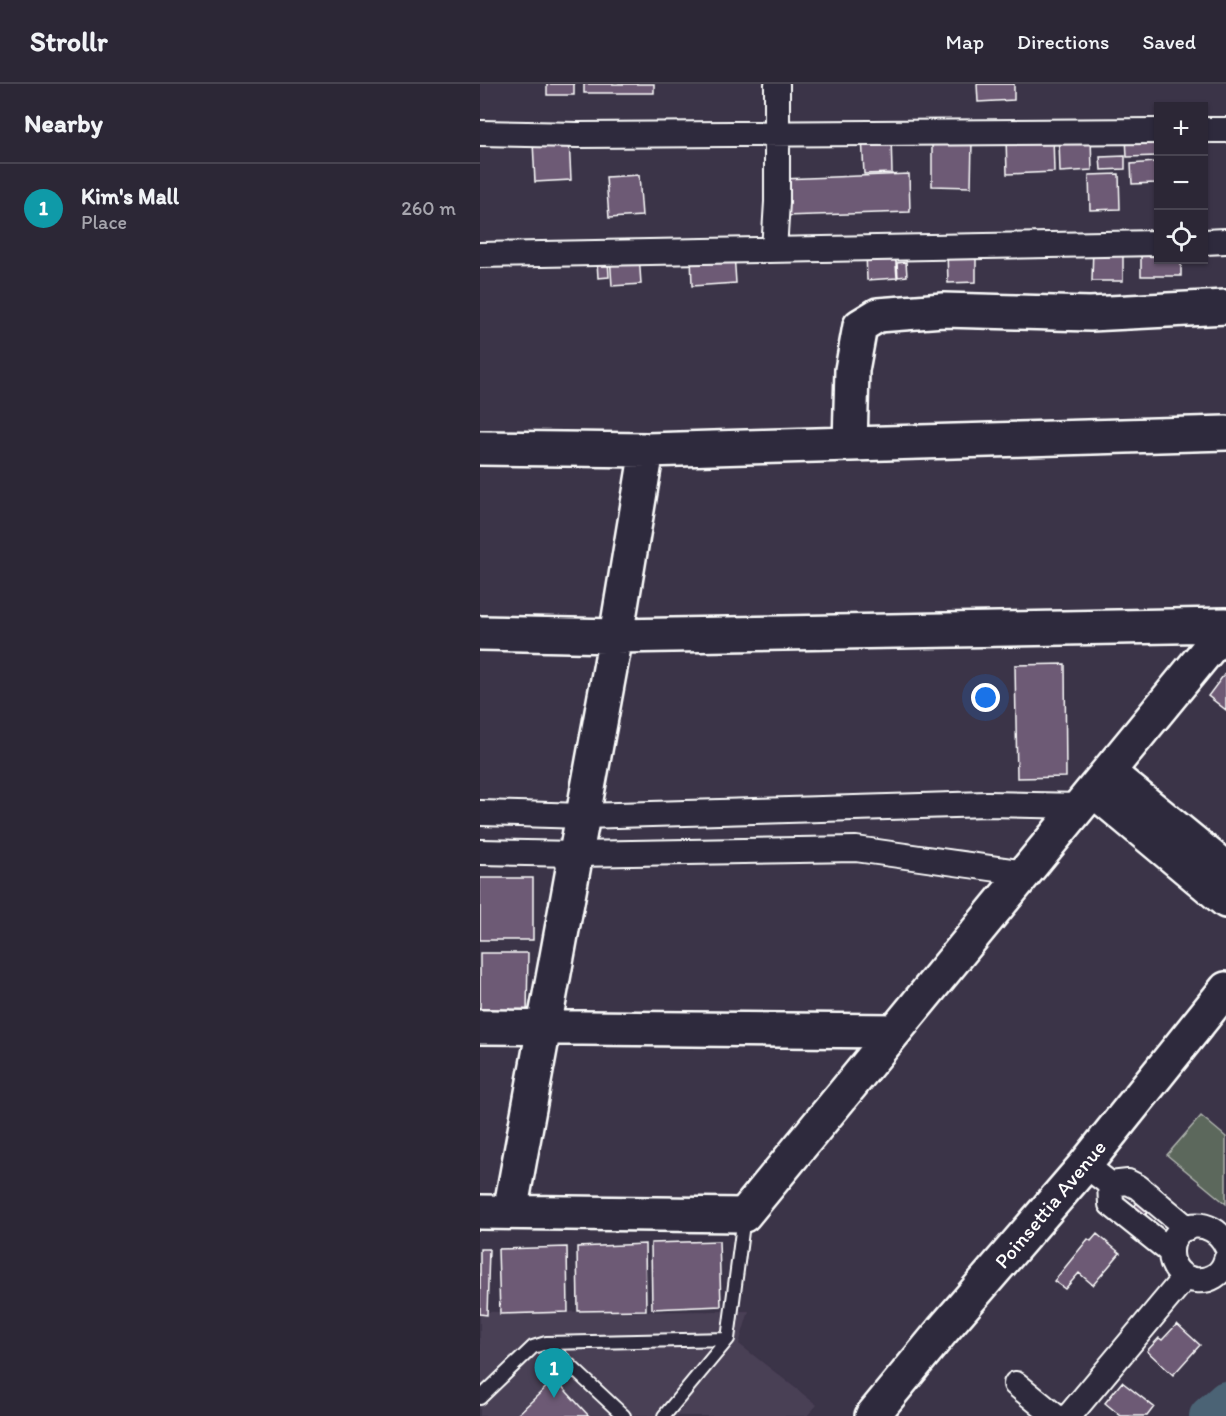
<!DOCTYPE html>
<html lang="en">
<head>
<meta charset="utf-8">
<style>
	:root { --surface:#2c2736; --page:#383342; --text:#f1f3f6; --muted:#a6a5ad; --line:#484451; --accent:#8c9099 }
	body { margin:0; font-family:Itim,sans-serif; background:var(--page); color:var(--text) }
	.controls { position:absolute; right:18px; top:18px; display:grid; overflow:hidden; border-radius:0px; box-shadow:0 2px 4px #0004 }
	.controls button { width:54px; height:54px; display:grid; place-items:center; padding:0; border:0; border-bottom:2px solid var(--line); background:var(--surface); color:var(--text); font:30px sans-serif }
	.you { position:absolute; left:506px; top:614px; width:21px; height:21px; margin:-15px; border:4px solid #fff; border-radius:50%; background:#1a73e8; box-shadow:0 0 0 9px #1a73e833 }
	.badge { display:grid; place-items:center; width:39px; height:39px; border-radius:50%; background:var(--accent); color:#fff; font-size:20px; font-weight:700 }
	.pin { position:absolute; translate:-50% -50px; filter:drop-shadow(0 2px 3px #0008) }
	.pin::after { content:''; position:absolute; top:32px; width:21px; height:18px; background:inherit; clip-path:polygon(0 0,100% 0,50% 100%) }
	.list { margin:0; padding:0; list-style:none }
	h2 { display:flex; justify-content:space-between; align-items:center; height:78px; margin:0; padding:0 24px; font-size:26px }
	h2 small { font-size:20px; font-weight:400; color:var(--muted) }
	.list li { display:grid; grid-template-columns:39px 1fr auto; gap:18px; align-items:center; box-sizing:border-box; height:90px; padding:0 24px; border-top:2px solid var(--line) }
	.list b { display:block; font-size:22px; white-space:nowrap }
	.list p { margin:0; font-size:20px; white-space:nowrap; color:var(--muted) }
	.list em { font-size:20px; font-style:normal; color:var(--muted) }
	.icon { flex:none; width:33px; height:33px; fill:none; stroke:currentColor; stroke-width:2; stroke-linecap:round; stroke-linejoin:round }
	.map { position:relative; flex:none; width:746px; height:1332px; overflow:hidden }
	header { display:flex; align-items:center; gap:36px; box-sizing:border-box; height:84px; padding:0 30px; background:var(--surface); border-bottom:2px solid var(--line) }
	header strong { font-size:28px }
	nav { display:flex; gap:33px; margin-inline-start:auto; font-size:21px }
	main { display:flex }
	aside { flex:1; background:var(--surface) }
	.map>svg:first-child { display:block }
	.built { fill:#4a3f55 }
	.green { fill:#5c675b; stroke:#aeb3ad; stroke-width:1.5 }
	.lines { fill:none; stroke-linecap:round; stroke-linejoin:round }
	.river { stroke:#4b6474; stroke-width:38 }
	.building { fill:#6d5a74; stroke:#fff; stroke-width:1.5 }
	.lane-casing { stroke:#fff; stroke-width:16 }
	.street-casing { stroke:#fff; stroke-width:28 }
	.secondary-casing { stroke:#fff; stroke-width:38 }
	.lane { stroke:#2f2a3d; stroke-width:12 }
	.street { stroke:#2f2a3d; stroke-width:24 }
	.secondary { stroke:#2f2a3d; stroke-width:33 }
	.labels { text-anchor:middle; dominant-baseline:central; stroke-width:5; stroke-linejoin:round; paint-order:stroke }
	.street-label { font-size:21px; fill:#fff; stroke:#2f2a3d }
</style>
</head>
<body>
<header>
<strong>Strollr</strong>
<nav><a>Map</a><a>Directions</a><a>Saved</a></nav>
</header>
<main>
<aside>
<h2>Nearby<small></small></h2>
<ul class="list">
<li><span class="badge" style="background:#0f9aa8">1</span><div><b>Kim's Mall</b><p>Place</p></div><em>260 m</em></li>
</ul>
</aside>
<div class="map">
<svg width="746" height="1332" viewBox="0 0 746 1332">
	<rect width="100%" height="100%" fill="#3b3448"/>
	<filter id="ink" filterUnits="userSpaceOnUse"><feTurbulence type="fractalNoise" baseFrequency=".0167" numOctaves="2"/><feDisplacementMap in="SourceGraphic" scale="12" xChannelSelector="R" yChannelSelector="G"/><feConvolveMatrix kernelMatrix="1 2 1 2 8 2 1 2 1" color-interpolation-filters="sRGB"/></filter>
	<g filter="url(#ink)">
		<path class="built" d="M269 1227 259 1260 337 1321 327 1332H0V1228Z"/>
		<path class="green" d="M721 1032 746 1053V1120L687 1071Z"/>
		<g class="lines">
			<path class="river" d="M728 1332 746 1316"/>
		</g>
		<path class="building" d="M67 0H94V11H67Z
			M104 0H174V9H104Z
			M497 0H534V16L498 18Z
			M678 50V72L647 73 646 52Z
			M411 51 412 89 384 90 382 52Z
			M573 51 574 88 527 90 526 53Z
			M611 54 612 86 580 88 579 55Z
			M89 55 91 96 55 98 53 58Z
			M452 57 492 58 491 103 452 102Z
			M724 65H726V105H724Z
			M645 72V85L621 86 620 73Z
			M675 78 676 99 652 100 651 80Z
			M429 90 430 128 303 132 302 95Z
			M639 90 640 125 610 126 609 91Z
			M159 91 162 132 129 134 126 93Z
			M661 161H678V176H701V192H661Z
			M613 162H643V197H612Z
			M496 165V198L468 199 467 166Z
			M415 166 417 194 387 196 386 167Z
			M254 169 256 199 212 202 211 172Z
			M159 170 161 200 132 202 130 171Z
			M128 176 129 193 118 194 117 177Z
			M426 178 427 192 418 193 417 179Z
			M585 580 586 693 537 694 535 581Z
			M746 588V626L728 612Z
			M0 794H53V856H0Z
			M0 869H48L47 931 0 930Z
			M659 1116 670 1125 661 1137 650 1128Z
			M617 1150 640 1169 613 1201 599 1189 585 1205 574 1197 608 1155 611 1157Z
			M239 1157 241 1222 172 1225 171 1159Z
			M165 1160 166 1226 98 1227 97 1163Z
			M87 1163 88 1228 20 1230 18 1165Z
			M0 1165H9L7 1231 0 1230Z
			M697 1240 720 1261 693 1291 667 1267 679 1254 682 1256Z
			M75 1295 109 1332H36Z
			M642 1298 674 1323 667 1332H641L625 1319Z"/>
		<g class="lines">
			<g class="lane-casing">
				<path id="lane" d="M66 1259 248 1255
					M0 1314 53 1263 66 1259 144 1332
					M184 1332 248 1255 264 1132"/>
			</g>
			<g class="street-casing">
				<path id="street" d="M724 46H746
					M0 49 98 51 678 47
					M724 158 746 157
					M294 166 297 118V0
					M0 171 678 159
					M0 729 103 732 507 720 601 722
					M0 768 96 770 376 765 546 789
					M605 1081 630 1100 648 1098 658 1103 707 1144
					M630 1100 631 1120 691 1168
					M746 1161C733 1132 690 1136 691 1169 692 1202 738 1206 746 1176
					M536 1300 575 1332
					M589 1332 705 1193"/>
			</g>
			<g class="secondary-casing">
				<path id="secondary" d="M370 360 372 286 380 242 398 231 463 226 610 230 746 223
					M0 364 167 366 746 349
					M0 549 136 552 746 541
					M628 688 746 785
					M613 706 746 817
					M0 943 415 947
					M0 1128 264 1131 746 544
					M30 1128 136 552 167 366
					M392 1332 462 1247 605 1081 746 905"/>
			</g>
			<use href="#lane" class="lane"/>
			<use href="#street" class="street"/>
			<use href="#secondary" class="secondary"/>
		</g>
	</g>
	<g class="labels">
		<g class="street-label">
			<text transform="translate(570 1120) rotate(-50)">Poinsettia Avenue</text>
		</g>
	</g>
</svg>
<div class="controls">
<button>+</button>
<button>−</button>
<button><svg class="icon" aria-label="locate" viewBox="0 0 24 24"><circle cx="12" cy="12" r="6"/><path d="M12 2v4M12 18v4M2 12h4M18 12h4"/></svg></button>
</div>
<div class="you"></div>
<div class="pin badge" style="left:74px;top:1314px;background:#0f9aa8">1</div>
</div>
</main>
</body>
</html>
